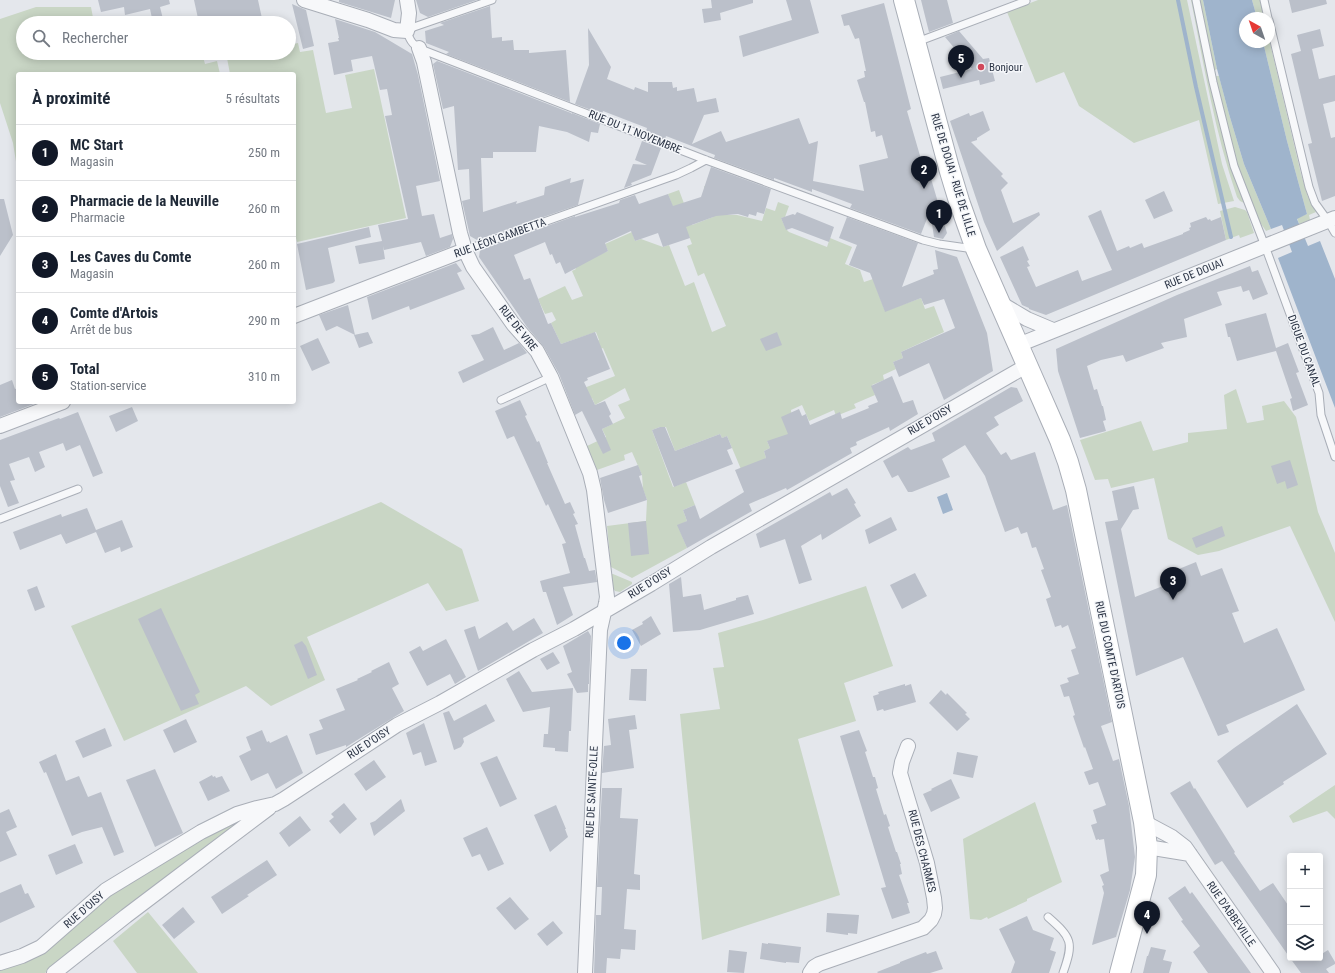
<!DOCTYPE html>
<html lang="fr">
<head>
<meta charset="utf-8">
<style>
	:root { --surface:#fff; --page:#f2f2f3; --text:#1f2937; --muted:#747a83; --line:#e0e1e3; --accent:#111827 }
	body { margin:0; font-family:"Roboto Condensed",sans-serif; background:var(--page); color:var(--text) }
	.controls { position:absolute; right:12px; bottom:12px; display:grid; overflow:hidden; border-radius:4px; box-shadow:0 2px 10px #0003 }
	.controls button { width:36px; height:36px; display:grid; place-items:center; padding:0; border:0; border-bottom:1px solid var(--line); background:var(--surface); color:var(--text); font:20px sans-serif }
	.compass { position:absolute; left:1239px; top:12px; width:36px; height:36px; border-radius:50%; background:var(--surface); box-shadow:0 2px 10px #0003; rotate:320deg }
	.you { position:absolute; left:624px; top:643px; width:14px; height:14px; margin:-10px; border:3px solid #fff; border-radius:50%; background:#1a73e8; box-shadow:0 0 0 6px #1a73e833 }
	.badge { display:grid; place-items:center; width:26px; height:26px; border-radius:50%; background:var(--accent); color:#fff; font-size:13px; font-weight:700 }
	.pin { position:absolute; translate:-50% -33px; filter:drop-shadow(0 1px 2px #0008) }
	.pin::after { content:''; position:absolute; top:21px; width:14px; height:12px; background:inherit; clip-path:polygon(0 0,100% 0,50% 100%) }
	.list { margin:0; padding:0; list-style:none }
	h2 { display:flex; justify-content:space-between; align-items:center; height:52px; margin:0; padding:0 16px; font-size:17px }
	h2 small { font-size:13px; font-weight:400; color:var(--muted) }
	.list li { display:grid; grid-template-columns:26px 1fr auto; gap:12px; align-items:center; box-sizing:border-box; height:56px; padding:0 16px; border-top:1px solid var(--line) }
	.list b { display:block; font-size:15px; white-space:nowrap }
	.list p { margin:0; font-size:13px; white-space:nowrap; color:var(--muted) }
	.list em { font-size:13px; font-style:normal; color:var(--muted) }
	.icon { flex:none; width:22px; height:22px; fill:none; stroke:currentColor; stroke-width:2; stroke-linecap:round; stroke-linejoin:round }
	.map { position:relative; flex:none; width:1335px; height:973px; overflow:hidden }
	.search { position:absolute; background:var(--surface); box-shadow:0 2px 10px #0003; left:16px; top:16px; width:280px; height:44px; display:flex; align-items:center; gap:10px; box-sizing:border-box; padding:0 14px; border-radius:22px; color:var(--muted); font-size:15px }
	.panel { position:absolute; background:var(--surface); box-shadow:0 2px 10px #0003; left:16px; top:72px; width:280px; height:332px; border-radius:4px }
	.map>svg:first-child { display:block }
	.green { fill:#c9d6c5 }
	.water { fill:#9fb4cc }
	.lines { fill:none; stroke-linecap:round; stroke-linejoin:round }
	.stream { stroke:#9fb4cc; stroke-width:4 }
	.building { fill:#bbc0ca }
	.lane-casing { stroke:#a9aeb7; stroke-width:9 }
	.street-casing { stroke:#a9aeb7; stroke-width:16 }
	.secondary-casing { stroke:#a9aeb7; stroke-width:22 }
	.lane { stroke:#f7f8fa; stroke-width:7 }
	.street { stroke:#f7f8fa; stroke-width:14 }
	.secondary { stroke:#fff; stroke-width:20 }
	.poi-dot { fill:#d1495b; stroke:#f4f6f9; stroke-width:1.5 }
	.labels { text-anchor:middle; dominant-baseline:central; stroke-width:3; stroke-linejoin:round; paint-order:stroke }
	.poi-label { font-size:11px; fill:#2b3445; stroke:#f4f6f9; text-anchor:start }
	.street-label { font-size:11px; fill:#2b3445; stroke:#f4f6f9 }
</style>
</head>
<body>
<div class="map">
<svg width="1335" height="973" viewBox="0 0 1335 973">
	<rect width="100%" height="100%" fill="#e4e7ec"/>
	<path class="green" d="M1038 0H1187L1222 164 1234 201 1218 204 1199 120 1134 143 1079 106 1064 72 1036 83 1007 12Z
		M1191 0H1194L1232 170 1245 201 1244 203 1240 201 1237 197C1215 133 1204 66 1191 0Z
		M1200 0H1203L1217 69 1215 70 1216 76H1219L1229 114 1244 164 1271 229 1266 231 1259 221 1237 163 1220 98Z
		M1252 0H1261L1264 18H1257Z
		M36 7H91L94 23H23V53H202L205 64 217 61 220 74H18V174L13 143 0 103V19Z
		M1269 39 1301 174 1308 197 1316 212 1309 215 1310 220 1299 224 1297 218 1307 214 1287 141 1263 42H1269Z
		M298 43 300 52 313 50 326 113 352 108 345 75 374 69 406 218 297 242 294 230V74H230L227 58 252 53H289V45Z
		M704 186 719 191 718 197 725 215H737L762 221 766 208 775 211 778 202 789 206 785 217 781 218 786 229 789 232 827 247 830 238 852 247 845 264 860 270 864 282 873 279 885 311 921 298 925 309 934 306 944 332 901 352 903 358 893 362 896 369 883 375 884 380 872 385 875 395 854 404 856 408 836 416 834 410 809 421 802 405 791 410 795 448 767 441 770 448 764 451 766 458 743 474 727 436 722 438 720 434 675 451 666 427H660L652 430 673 487 686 482 695 505 683 510 687 521 678 526 687 548 632 578 611 567 607 526 646 521 647 500 643 489 642 475 632 452 624 455 625 460 597 470 587 446 606 437 602 429 625 418 618 405 630 400 625 388 595 405 592 398 582 403 584 388 615 376 603 348 584 356 580 347 599 340 596 332 561 344 551 323 556 320 552 312 545 314 538 299 565 286 572 300 583 296 572 271 576 269 574 266 608 251 605 244 632 232 635 241 641 239 663 247 669 245 685 286 694 282 712 332 726 326 704 273 698 276 687 246 692 244 689 236 684 237 668 194 679 190 692 225 713 217 705 195Z
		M1235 207 1245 210 1247 212 1254 233 1240 238 1239 235 1226 240 1220 211Z
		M1236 389 1247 423 1264 420 1262 406 1284 401 1296 417 1318 512 1335 553V622L1290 526 1219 551 1198 555 1168 539 1154 478 1111 488 1108 479 1095 480 1080 440 1141 421 1153 451 1188 442V433L1227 429 1224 395Z
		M381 502 462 549 479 601 446 611 428 583 307 637 325 680 271 706 246 686 124 741 71 626Z
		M611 574H613L632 582V584L620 592 615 591 612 587Z
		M866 586 893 666 844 683 856 721 798 739 840 895 702 940 680 714 720 709 713 668 724 667 718 633 763 620Z
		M1335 785V819L1327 811 1293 823 1289 816Z
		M1035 802 1062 882 1027 899V901L988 919 987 917 981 920 970 919 963 839Z
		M243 815 246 819 219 836 151 889 113 916 45 973H0V966L116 889Z
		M148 912 198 973H137L113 941Z"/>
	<path class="water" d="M1203 0H1252L1257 18H1245V42H1263L1287 141 1307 214 1297 219 1308 246 1320 241 1335 279V408L1278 258 1292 252 1282 225 1271 229 1244 164 1229 114 1217 69Z
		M947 493 953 510 943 514 937 497Z"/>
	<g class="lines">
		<path class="stream" d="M1178 0 1196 87 1231 237"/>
	</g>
	<path class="building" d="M98 0H169L170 4 160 7 164 23H153L150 9 125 15 124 7 101 12Z
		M194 0H258L263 23H199Z
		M339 0H395L391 18 339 2Z
		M416 0H477L428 17 420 13Z
		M711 0H753V3L720 13 721 20 704 23 702 9 712 8Z
		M786 0H810L819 33 743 57 739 36 792 20Z
		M921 0H947L953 23 929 32Z
		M1289 0H1326L1327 4 1292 13Z
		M884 3 911 109 907 111 923 166 927 165 947 233 943 239 934 237 930 211 921 234 850 208 852 204 812 189V192L774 178V180L714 158 715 155 666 136 665 139 646 131 647 128 634 123 603 111 602 114 575 104 589 65 588 28 611 67 607 79 634 90 635 87 648 92V82H672L673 88 677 87V91L694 88 697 102 716 98 719 112 704 115 692 144 721 131 726 142 799 118 809 144 818 141 813 181 864 191 859 165 888 158 882 135 876 137 875 131 871 132 865 102H864L857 80 865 77 864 71H866L859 38 855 39 849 25 844 26 841 15Z
		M292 4 306 10 314 46 303 49Z
		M490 6 492 38 502 37V41L513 40 514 50H529V53L566 50 570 102 446 54 449 52 426 43 425 31 444 25 440 23Z
		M335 19 375 32 412 54 418 75 440 181 416 186 422 216 434 214 440 238 452 234 453 239 450 247 426 256 421 242 384 250 383 246 385 259 359 264 355 246 382 241 378 225 408 219 385 116 392 115 387 89 380 90 372 56 351 60 353 71 334 75 328 43 339 41 338 38H339Z
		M1320 29 1324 46 1312 49 1319 79 1335 75V101L1323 104 1331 138 1335 137V196L1322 201 1308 144 1312 143 1291 54 1301 51 1297 35Z
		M959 31 983 59 989 58 995 81 980 85 979 80 943 89 940 77 972 69 945 37Z
		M437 61 571 113V114L572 113 600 124 598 133 591 132 589 142 567 132 539 126 536 152H493V158H481L483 212 517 201 516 204 544 195 545 187 571 178 570 183 584 179 578 205 477 240 470 236 462 201 470 199 469 169 458 170 454 106 443 109 433 64Z
		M983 111 990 130 977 138V140L971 142 1003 174 1001 176 1008 183 1001 190 1013 223 1039 212 1040 215 997 251 984 222 950 121 969 113 970 116Z
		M642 141 661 148 651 175 631 183 632 185 624 188 633 164 647 165 635 160Z
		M711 167 771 189 764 214 757 212 756 216 749 214 748 217 738 214 716 216 686 227 690 238 663 247 658 233 635 241 631 231 605 243 608 251 565 274 560 262 556 264 552 254 550 255 545 242 514 255 524 280 530 278 548 324 551 323 561 344 595 332 610 369 587 378 588 380 584 382 595 405 605 401 611 414 609 416 613 424 602 429 611 450 603 454 582 411 575 415 559 374 544 347 527 327 479 257 480 250 575 216V217L619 203 620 200 635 195 639 204 668 194 673 206 701 197Z
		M1164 191 1173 211 1154 219 1145 200Z
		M0 199H4L13 235 0 256Z
		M1101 210 1117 251 1129 246 1130 248 1142 243 1144 248 1183 234V233L1190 230 1189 228 1191 227 1190 223 1206 217 1208 220 1210 219 1211 221 1221 217 1226 240 1046 315 1029 309V308L1022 305 1000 257 1023 246 1029 260 1027 261 1030 266 1027 267 1036 287 1078 270 1082 281 1112 270 1088 216Z
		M797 212 834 227 829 242 792 228 786 230 781 218 793 214 795 215Z
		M847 217 918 243 902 287 934 274 933 270 938 269 935 250 957 257 987 333 993 371 944 400 929 363 899 377 893 362 903 358 901 352 955 328 944 299 924 305 921 298 885 312 870 273 849 265 857 245 839 238Z
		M369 227 371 237 328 248 335 281 333 283 306 290 297 244Z
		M456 263 462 271 457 273 465 289 410 310 409 306 372 320 367 297Z
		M1250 266 1252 272 1258 270 1268 294 1253 300 1249 290 1243 292 1241 286 1217 292 1222 305 1184 319 1187 337 1161 343 1164 348 1126 362 1123 355 1101 360 1087 366 1094 390 1097 389 1102 406H1103L1106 420 1103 421 1106 431 1080 438 1058 371 1056 349 1177 295Z
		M348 305 355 335 337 326 326 331 319 315Z
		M1266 313 1276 348 1288 343 1299 372 1296 373 1308 405 1293 411 1290 399 1292 398 1276 351 1237 361 1230 337H1228L1225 324Z
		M493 327 504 350 519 343 527 353 463 383 458 372 484 360 471 335 479 334Z
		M368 332 373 343 359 348 354 335Z
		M777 332 782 345 766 351 760 339Z
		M318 338 330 363 312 371 300 346Z
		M892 376 903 403 913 400 918 414 890 431 889 427 856 442 857 445 850 448 852 453 787 490 786 488 749 504 752 511 687 548 677 525 687 521 683 510 695 505 700 519 744 492 735 470 766 458 764 451 770 448 767 441 788 434 781 417 799 409 802 416 806 414 810 425 840 412 842 419 869 408 868 406 878 402 871 386Z
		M12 380 15 389 18 388V402H39L0 417V385Z
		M1011 387 1017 388 1023 401 994 417 999 425 986 433 1001 455 1006 452 1011 460 1035 452 1053 510 1067 505 1112 722 1101 726 1113 761 1119 759 1129 806 1135 857 1130 890 1116 937 1092 945 1104 893 1102 886 1104 885 1100 875 1109 871 1104 839 1099 840V839L1096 840 1091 825 1097 823 1093 810 1106 805 1098 782 1089 785 1084 772 1093 769 1085 747 1084 748 1073 716 1075 715 1069 696 1064 697 1060 685 1069 682 1067 678 1079 674 1071 650 1076 648 1068 625 1062 628 1061 625 1055 627 1046 599 1051 597 1041 570 1044 569 1036 547 1032 548 1027 532 1021 534 1018 527 1005 532 985 476 965 445 942 459 950 477 912 492H908L898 475 892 478 883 461 908 447 911 450 935 441 932 433Z
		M520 400 527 415 525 416 537 442 539 441 543 451 548 463H547L565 504 570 502 575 513 573 514 578 524 575 525 576 529 584 558H585L589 571 595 570 597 582 563 587 573 615 557 625 546 592H543L540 581 570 573 562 544 566 543 548 504 546 506 514 436 507 439 495 411Z
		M132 407 138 421 116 432 109 416Z
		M78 412 103 473 93 477 80 445 66 451 63 443 39 452 45 467 35 472 29 457 9 464 15 480 10 481 19 503 8 507 0 486V440L59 418 60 419Z
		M660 427H665L675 451 720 434 722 438 727 436 732 448 727 450 733 464 674 487 652 430Z
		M1290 460 1298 485 1287 489 1285 481 1277 484 1271 466Z
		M638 465 642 475 639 476 647 500 608 513 604 500 600 478Z
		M1134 486 1139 509 1133 510 1121 529 1135 597 1168 584 1164 575 1196 562 1201 576 1222 568 1239 611 1232 613 1244 643 1277 628 1305 690 1226 725 1229 732 1218 736 1183 657 1136 676 1105 522 1118 520 1112 491Z
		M847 488 856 503 854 504 861 516 822 540 821 534 801 546 812 580 799 584 785 539 760 548 756 534 830 492 832 496Z
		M87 508 96 530 122 520 133 547 121 552 120 547 105 553 96 532 66 544 61 534 20 550 13 532 61 514 62 517Z
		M891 517 897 530 869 544 865 530Z
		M646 521 649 554 631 556 628 523Z
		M1222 526 1225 536 1196 548 1192 538Z
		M915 573 927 596 902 609 890 585Z
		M681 577 683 597 701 594 704 610 736 600V598L748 595 754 614 700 630 673 632 669 584Z
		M37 586 45 607 35 611 27 590Z
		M161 608 200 692 195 695 199 704 181 711 138 619Z
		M651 616 661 634 641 646 632 630 643 624 642 622Z
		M534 618 543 633 478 671 464 630 475 626 479 639 507 622 513 631Z
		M588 631 591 636 589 684H588V692L577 693 567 674 572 672 563 646Z
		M446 639 466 677 455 684 450 674 427 686 409 652 420 646 423 651Z
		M302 641 306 646 317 675 308 679 294 645Z
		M553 652 560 663 547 670 540 659Z
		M389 662 399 684 392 688 404 711 346 747V745L316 755 309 734 323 729 319 720 345 710 336 689 358 680 357 679 372 672 371 671Z
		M631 669H647L646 701 629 700Z
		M519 671 532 692 573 688 571 731H569L568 752 555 751V748L543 747 544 734H548L550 707 523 712 506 679Z
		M905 684V686L911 684 916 702 884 711 883 709 877 711 873 696 879 694 878 692Z
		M941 690 946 695 947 693 967 713 965 714 970 719 957 731 929 703Z
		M486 704 495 721 463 738 464 742 461 747 454 750 443 713 449 711 454 721Z
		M1297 704 1327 754 1283 782 1284 784 1247 808 1217 761 1234 748Z
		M635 715 637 729 629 730 634 768 602 773 604 746 611 745 608 719Z
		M186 719 197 742 174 753 163 730Z
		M424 723 437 762 425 766 421 752 413 755 406 733Z
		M105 728 112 746 83 758 75 741Z
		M262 730 267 742 269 741 270 743 287 735 303 773 276 789 268 773 251 781 239 756 251 750 246 737Z
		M859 730 867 751 865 752 873 777H875L878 788 876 789 884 815 886 814 890 826 888 827 896 852H897L901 864H900L902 874 899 875 909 903H907L910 913 892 919 881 888 886 887 840 736Z
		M957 752 978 756 973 778 953 774Z
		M56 754 66 781 79 776 88 797 101 792 124 852 114 856 102 827 82 832 72 836 46 772 44 773 39 762Z
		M497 756 517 799 500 807 480 763Z
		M374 760 386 777 366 791 354 774Z
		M155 769 183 833 155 847 126 780Z
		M212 775 213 777 215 776 216 778 222 776 230 791 208 801 199 782Z
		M951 779 960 798 931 812 923 794 932 790 931 789Z
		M1190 781 1194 789 1195 788 1235 852 1234 853 1260 891 1273 883 1290 908V958L1222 861 1215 865 1170 793Z
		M602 788H622L620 818 638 819 634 874 640 875V890L627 889 624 929 636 930 635 950 621 949 620 959 607 958 606 973H594L596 915H601L602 887H597Z
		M401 799 405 811 374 836 370 823 375 821Z
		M344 803 357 819 340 834 329 821 334 817 331 814Z
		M556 805 566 829H565L568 837 550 852 534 815Z
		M9 809 17 827 6 832 17 855 0 862V813Z
		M300 816 311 830 289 847 279 833Z
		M487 827 504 864 488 871 480 854 472 857 463 838Z
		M75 844 83 863 56 875 48 855Z
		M267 860 277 875 247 895 249 896 222 914 211 897Z
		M21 884 25 894 28 893 35 907 0 923V893Z
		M1185 886 1190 894 1192 892 1251 973H1208L1193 952 1200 946 1181 921 1183 920 1168 898Z
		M510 897 529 919 515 930 496 908Z
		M183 907 195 922 174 939 162 925Z
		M827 913 859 915 857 934 848 933V935L826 932Z
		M1027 916 1033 930 1054 938 1050 950 1056 952 1049 973H1011L1015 962 999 929Z
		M553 921 563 933 547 946 537 934Z
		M762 943 768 944V943L801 947 799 963 786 962V963L760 959Z
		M1151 947 1166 950 1163 960 1172 962 1169 973H1143L1147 956H1148Z
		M729 950 747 952 744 973 727 972Z
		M1328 950 1335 962V964L1326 969 1329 973H1301L1290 958H1320V955Z
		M936 951 943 969 930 973H878L877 972 900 963V962L926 952 927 954Z"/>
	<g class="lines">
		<g class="lane-casing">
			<path id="lane" d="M492 0 414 27 407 31C410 42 414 46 423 50L706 160 923 240 939 244 974 249
				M1196 0 1213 82 1234 166 1265 246 1319 393 1321 415 1335 457
				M1264 0 1268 18
				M1269 20 1309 187 1315 203 1328 221 1335 233
				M917 42 1026 1
				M465 250 676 175 691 168 706 160
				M501 400 551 377
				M0 519 78 489
				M1048 917C1072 938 1074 942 1063 973"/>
		</g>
		<g class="street-casing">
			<path id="street" d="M304 0 368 20 394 30 407 31 409 13 407 0
				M419 48 424 62 460 233 465 250 473 267 513 324 537 351 551 377 590 473 594 490 607 597 606 603 600 630 585 973
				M1000 303 1027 319 1053 330
				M294 316 465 250
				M1018 345 1335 218
				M0 426 63 402
				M1144 822 1172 837 1185 847 1273 973
				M1147 847 1190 854
				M0 963 22 956 41 947 106 890 201 832 237 814 257 808 275 804 284 799 397 725 440 703 533 650 574 629 651 584 711 547 1028 365
				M54 973 126 916 269 808
				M810 973 814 967 819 964 923 928 931 920 934 914 935 908 934 898 927 863 900 773 902 762 908 746"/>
		</g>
		<g class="secondary-casing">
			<path id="secondary" d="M904 0 949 168 959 201 976 249 1060 440 1068 462 1076 490 1144 822 1147 847 1146 875 1120 973"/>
		</g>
		<use href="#lane" class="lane"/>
		<use href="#street" class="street"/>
		<use href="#secondary" class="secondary"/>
	</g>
	<circle class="poi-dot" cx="981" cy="67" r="4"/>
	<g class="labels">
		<g class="poi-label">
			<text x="989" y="67">Bonjour</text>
		</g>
		<g class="street-label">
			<text transform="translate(635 132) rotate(22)">RUE DU 11 NOVEMBRE</text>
			<text transform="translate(953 175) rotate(73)">RUE DE DOUAI - RUE DE LILLE</text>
			<text transform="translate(500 238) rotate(-20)">RUE LÉON GAMBETTA</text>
			<text transform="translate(1194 274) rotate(-22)">RUE DE DOUAI</text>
			<text transform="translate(518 328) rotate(52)">RUE DE VIRE</text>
			<text transform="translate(1304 351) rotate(70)">DIGUE DU CANAL</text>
			<text transform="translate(930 420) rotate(-30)">RUE D'OISY</text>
			<text transform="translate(650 583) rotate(-32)">RUE D'OISY</text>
			<text transform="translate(1110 655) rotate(78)">RUE DU COMTE D'ARTOIS</text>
			<text transform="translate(369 743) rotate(-33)">RUE D'OISY</text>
			<text transform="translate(592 792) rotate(-87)">RUE DE SAINTE-OLLE</text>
			<text transform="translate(922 851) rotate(76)">RUE DES CHARMES</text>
			<text transform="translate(84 910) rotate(-41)">RUE D'OISY</text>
			<text transform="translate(1231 914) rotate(55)">RUE D'ABBEVILLE</text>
		</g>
	</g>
</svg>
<div class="controls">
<button>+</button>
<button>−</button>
<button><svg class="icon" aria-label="layers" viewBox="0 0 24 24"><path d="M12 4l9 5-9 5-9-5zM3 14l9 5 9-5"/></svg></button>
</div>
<svg class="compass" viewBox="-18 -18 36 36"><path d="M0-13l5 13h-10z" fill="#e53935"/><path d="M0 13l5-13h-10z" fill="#747a83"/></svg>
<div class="you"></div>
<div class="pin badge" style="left:939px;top:233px">1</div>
<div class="pin badge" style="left:924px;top:189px">2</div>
<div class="pin badge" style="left:1173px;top:600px">3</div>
<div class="pin badge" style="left:1147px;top:934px">4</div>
<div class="pin badge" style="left:961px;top:78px">5</div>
<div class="search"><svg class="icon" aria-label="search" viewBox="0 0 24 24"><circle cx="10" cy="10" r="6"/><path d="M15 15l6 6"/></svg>Rechercher</div>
<section class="panel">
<h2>À proximité<small>5 résultats</small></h2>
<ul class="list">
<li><span class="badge">1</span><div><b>MC Start</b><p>Magasin</p></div><em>250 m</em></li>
<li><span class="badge">2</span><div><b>Pharmacie de la Neuville</b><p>Pharmacie</p></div><em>260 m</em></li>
<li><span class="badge">3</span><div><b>Les Caves du Comte</b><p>Magasin</p></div><em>260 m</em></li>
<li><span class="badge">4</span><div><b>Comte d'Artois</b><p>Arrêt de bus</p></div><em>290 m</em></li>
<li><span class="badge">5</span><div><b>Total</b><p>Station-service</p></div><em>310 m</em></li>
</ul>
</section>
</div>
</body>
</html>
